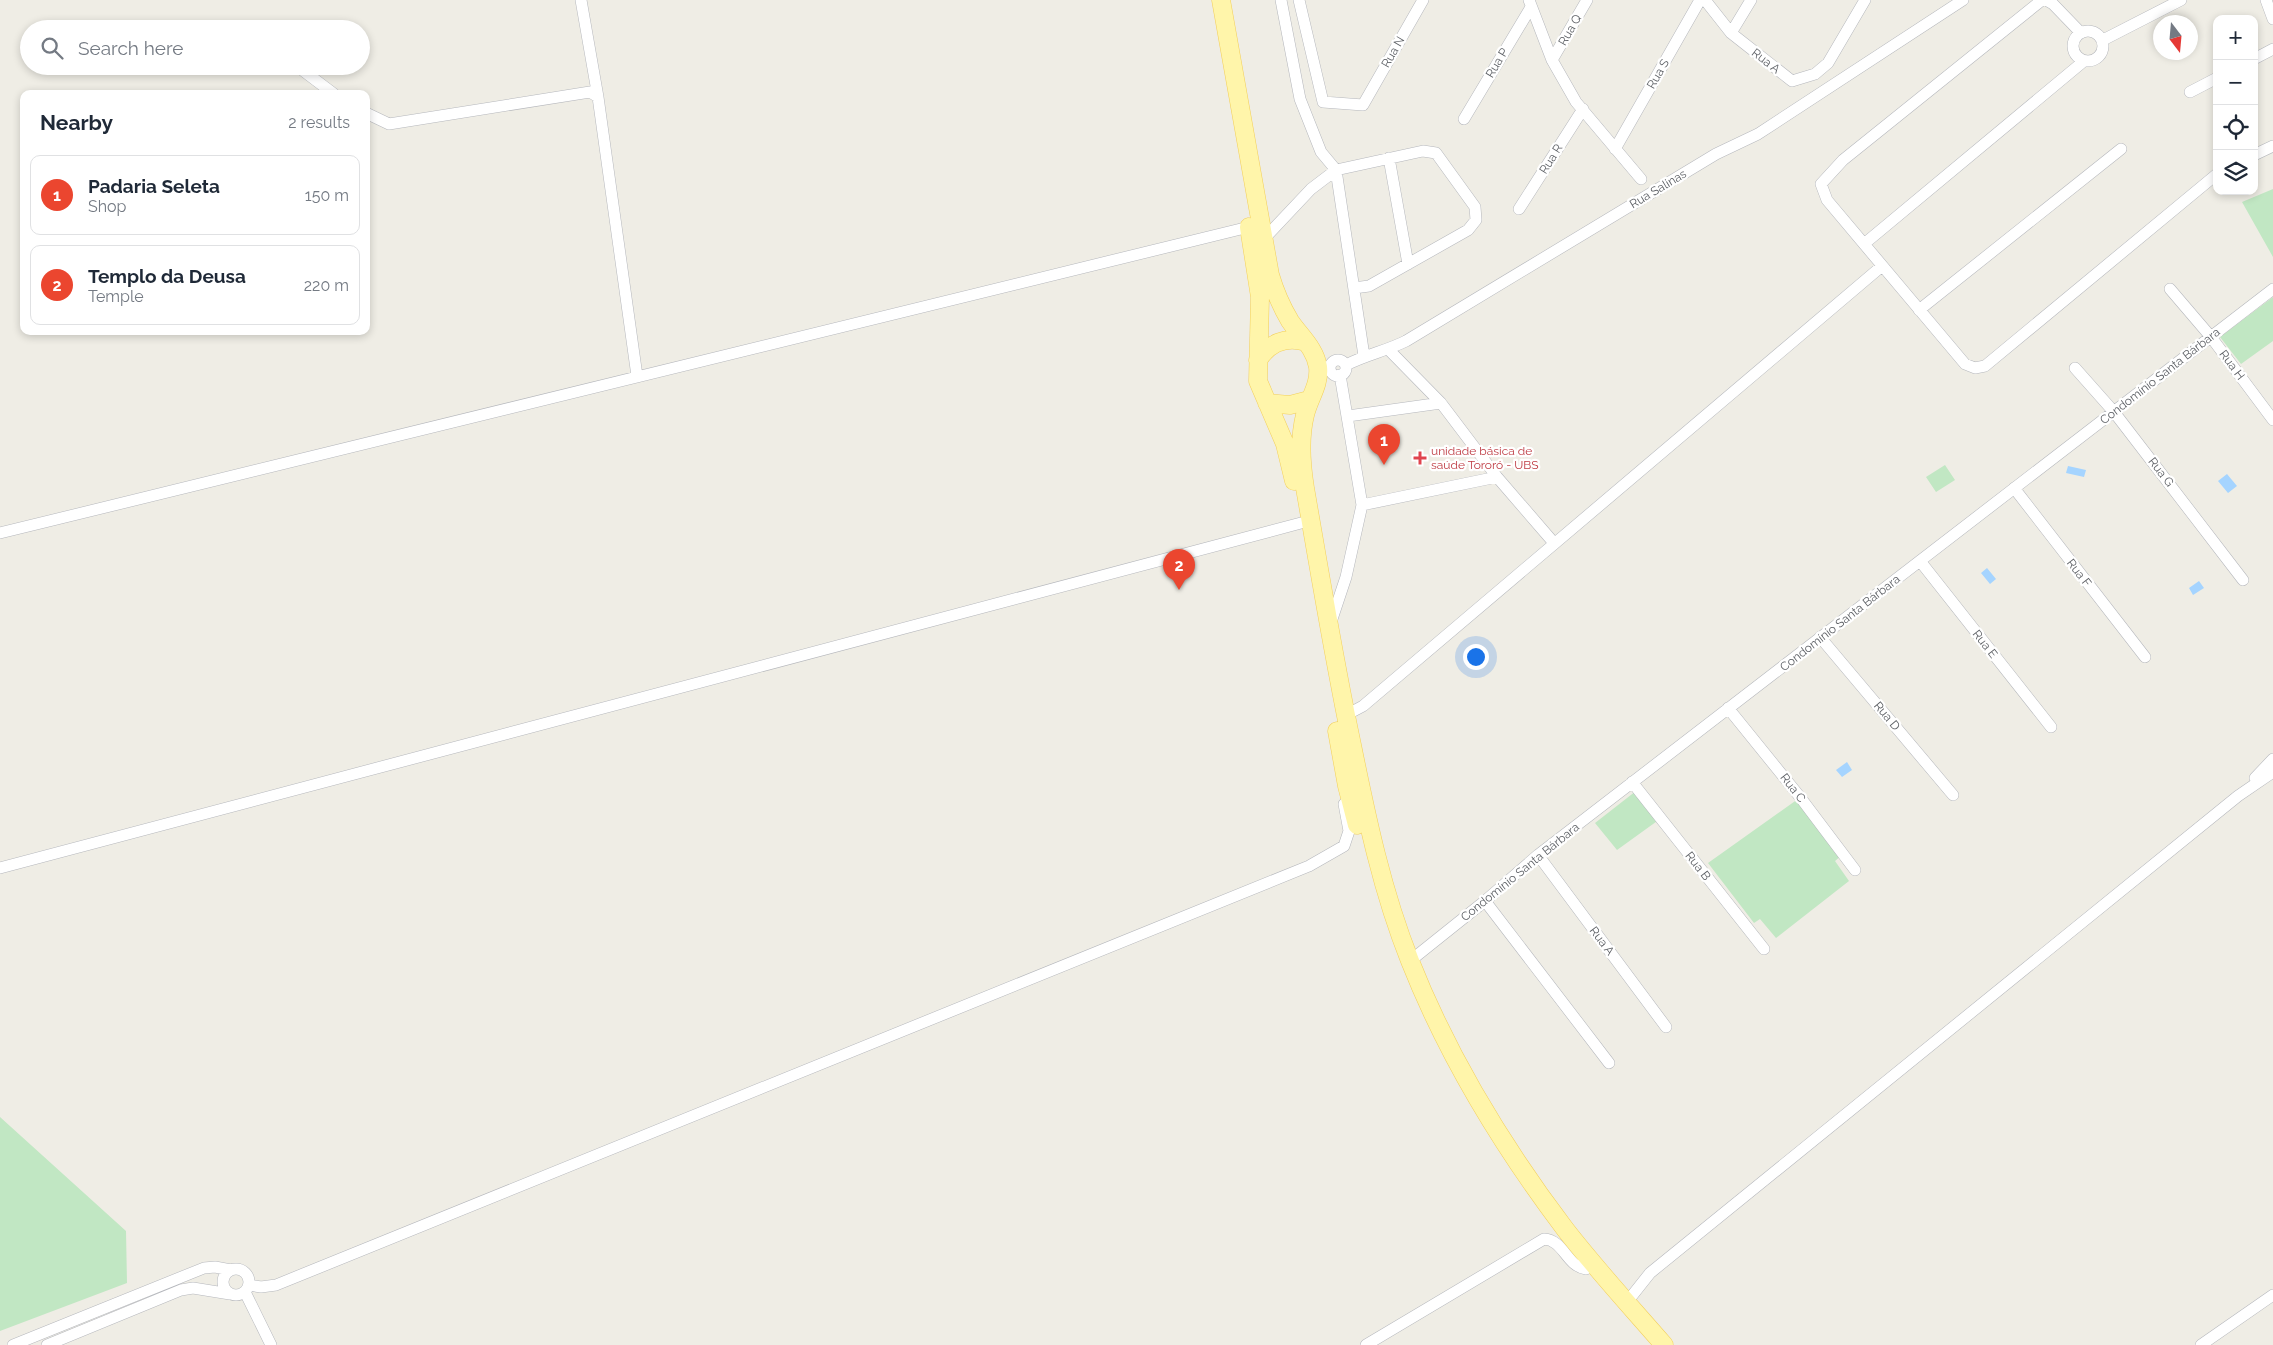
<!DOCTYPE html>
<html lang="en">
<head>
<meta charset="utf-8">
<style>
	:root { --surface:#fff; --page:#f2f2f3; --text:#1f2937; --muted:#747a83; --line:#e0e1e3; --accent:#eb462f }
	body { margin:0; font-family:Raleway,sans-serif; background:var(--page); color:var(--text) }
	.controls { position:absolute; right:15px; top:15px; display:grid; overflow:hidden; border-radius:10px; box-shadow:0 2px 8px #0003 }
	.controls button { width:45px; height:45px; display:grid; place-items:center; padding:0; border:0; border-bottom:1px solid var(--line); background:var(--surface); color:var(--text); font:25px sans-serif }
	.compass { position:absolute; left:2153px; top:15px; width:45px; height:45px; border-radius:50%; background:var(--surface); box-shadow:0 2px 8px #0003; rotate:164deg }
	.you { position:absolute; left:1475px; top:656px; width:18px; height:18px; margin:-12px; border:4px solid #fff; border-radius:50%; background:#1a73e8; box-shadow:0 0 0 8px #1a73e833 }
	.badge { display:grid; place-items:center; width:32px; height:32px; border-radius:50%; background:var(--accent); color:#fff; font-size:16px; font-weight:700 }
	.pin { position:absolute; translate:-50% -41px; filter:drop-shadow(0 1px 2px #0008) }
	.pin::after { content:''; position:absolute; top:26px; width:18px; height:15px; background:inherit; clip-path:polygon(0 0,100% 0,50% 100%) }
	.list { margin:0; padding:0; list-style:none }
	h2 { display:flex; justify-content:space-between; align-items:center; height:65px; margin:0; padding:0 20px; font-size:21px }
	h2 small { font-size:16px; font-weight:400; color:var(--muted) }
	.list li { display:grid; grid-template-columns:32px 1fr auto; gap:15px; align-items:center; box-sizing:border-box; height:80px; margin:0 10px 10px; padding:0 10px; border:1px solid var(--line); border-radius:10px }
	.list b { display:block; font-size:19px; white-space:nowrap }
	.list p { margin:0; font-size:16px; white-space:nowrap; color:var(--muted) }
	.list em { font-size:16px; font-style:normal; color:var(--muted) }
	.icon { flex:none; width:28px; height:28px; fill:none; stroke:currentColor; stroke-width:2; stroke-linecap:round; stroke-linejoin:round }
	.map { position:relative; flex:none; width:2273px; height:1345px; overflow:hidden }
	.search { position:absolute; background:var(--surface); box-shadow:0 2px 8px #0003; left:20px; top:20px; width:350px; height:55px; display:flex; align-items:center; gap:12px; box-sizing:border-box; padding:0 18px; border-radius:28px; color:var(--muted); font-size:19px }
	.panel { position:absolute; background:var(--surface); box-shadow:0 2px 8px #0003; left:20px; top:90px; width:350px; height:245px; border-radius:10px }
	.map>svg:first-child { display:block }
	.green { fill:#c1e7c3 }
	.water { fill:#a5d4ff }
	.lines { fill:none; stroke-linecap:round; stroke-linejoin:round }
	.street-casing { stroke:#b5b7bc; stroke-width:12 }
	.primary-casing { stroke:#f3cf5a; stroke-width:19 }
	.street { stroke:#fff; stroke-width:11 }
	.primary { stroke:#fff5aa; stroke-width:18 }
	.health-dot { fill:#e0444e; stroke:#fff; stroke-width:2 }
	.labels { text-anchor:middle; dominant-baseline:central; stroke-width:4.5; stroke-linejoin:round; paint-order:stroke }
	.street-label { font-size:12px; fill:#5d6065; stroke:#fff }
	.health-label { font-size:12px; fill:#be3a42; stroke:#fff; text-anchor:start }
</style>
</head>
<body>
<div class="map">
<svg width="2273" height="1345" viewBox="0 0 2273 1345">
	<rect width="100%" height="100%" fill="#efede5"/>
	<path class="green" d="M2273 189V257L2242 202Z
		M2273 297V341L2241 364 2220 337Z
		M1945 465 1955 480 1936 492 1926 477Z
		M1636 791 1660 819 1617 850 1595 823Z
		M1798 799 1841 856 1835 861 1849 881 1776 938 1760 919 1754 923 1708 863Z
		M0 1117 126 1231 127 1283 0 1331Z"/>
	<path class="water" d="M2068 466 2086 470 2084 477 2066 473Z
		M2227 474 2237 486 2228 493 2218 481Z
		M1987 568 1996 579 1990 584 1981 573Z
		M2199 581 2204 588 2193 595 2189 588Z
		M1847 762 1852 770 1842 777 1836 770Z"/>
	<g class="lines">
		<g class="street-casing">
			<path id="street" d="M581 0 598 97 637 376
				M1281 0 1300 99 1321 152 1336 170 1364 356
				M1299 0 1323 102 1363 105 1423 0
				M1529 0 1552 60 1576 102 1641 179
				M1705 0 1731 33 1792 81 1815 74 1828 63 1865 0
				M2042 0 1843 160 1821 184 1827 200 1965 364 1975 368 1985 366 2217 174
				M2046 0 2053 4 2081 33
				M2266 0 2273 19
				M2073 46a15 15 0 1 1 30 0a15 15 0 1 1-30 0Z
				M1731 33 1751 0
				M2103 40 2181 0
				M2254 59 2273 49
				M1552 60 1587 0
				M297 66 334 94
				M2190 92 2217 78
				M366 113 389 124 590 92 598 97
				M1464 119 1531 7
				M1615 149 1700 0
				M2254 155 2273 146
				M1389 158 1408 264
				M1519 209 1583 109
				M1263 240 1311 189 1336 170 1423 151 1436 153 1475 207 1476 220 1468 230 1369 286 1354 288
				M1864 244 2084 61
				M2170 289 2211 337 2273 420
				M1919 310 2121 149
				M1389 350 1441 403 1497 477 1554 543
				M1330 368a8 8 0 1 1 16 0a8 8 0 1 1-16 0Z
				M1346 365C1365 355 1386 351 1406 341L1716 154 1758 134 1963 0
				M2075 368 2114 412 2243 580
				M1348 416 1441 403
				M2014 488 2145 657
				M1362 505 1497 477
				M0 533 1249 227
				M1920 561 2051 727
				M1330 625 1346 577 1362 505 1340 375
				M1820 637 1953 795
				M1728 708 1800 797 1855 870
				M1346 715 1363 706 1882 266
				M2255 778 2273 759
				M1632 782 1764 949
				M1538 855 1666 1027
				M0 868 1301 523
				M1485 901 1609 1063
				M1410 961 1485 901 1538 855 2273 289
				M223 1282a13 13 0 1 1 26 0a13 13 0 1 1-26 0Z
				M249 1285 261 1287 276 1285 1309 866 1344 846 1349 831 1344 804
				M245 1292 271 1345
				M1627 1302 1650 1273 2238 796 2273 772
				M13 1345 204 1268 215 1267 231 1270
				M47 1345 181 1290 193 1288 230 1294
				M1366 1345 1544 1239C1564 1240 1566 1266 1586 1269
				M2201 1345 2273 1295"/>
		</g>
		<g class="primary-casing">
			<path id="primary" d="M1221 0 1270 275C1275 292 1281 306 1290 321 1300 336 1315 348 1318 367 1320 385 1309 398 1305 415 1299 439 1301 463 1305 488 1320 574 1334 660 1352 745 1367 819 1382 891 1410 961 1448 1057 1503 1147 1565 1229 1596 1269 1631 1307 1664 1345
				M1249 227 1260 297 1258 381 1285 444 1294 481
				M1258 360C1269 343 1286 336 1306 342
				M1267 403 1290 405 1309 400
				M1337 731 1347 786 1357 825"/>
		</g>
		<use href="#street" class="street"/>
		<use href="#primary" class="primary"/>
	</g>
	<path class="health-dot" d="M1417.5 450.5h5v5h5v5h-5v5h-5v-5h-5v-5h5z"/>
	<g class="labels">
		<g class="street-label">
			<text transform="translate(1570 30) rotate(-60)">Rua Q</text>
			<text transform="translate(1393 52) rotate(-60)">Rua N</text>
			<text transform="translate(1766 61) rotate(38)">Rua A</text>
			<text transform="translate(1497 63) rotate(-59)">Rua P</text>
			<text transform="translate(1658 74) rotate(-60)">Rua S</text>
			<text transform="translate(1551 159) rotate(-58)">Rua R</text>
			<text transform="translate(1658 189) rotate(-31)">Rua Salinas</text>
			<text transform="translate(2232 365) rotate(53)">Rua H</text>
			<text transform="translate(2160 376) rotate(-38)">Condomínio Santa Bárbara</text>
			<text transform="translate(2161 472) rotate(52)">Rua G</text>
			<text transform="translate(2079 573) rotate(52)">Rua F</text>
			<text transform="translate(1840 623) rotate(-38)">Condomínio Santa Bárbara</text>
			<text transform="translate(1985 644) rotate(52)">Rua E</text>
			<text transform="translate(1887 716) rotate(50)">Rua D</text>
			<text transform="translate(1793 788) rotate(52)">Rua C</text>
			<text transform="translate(1698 866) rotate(52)">Rua B</text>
			<text transform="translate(1520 872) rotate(-39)">Condomínio Santa Bárbara</text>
			<text transform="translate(1602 941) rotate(53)">Rua A</text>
		</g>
		<g class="health-label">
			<text x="1431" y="451">unidade básica de<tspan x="1431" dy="14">saúde Tororó - UBS</tspan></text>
		</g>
	</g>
</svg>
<div class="controls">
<button>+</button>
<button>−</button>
<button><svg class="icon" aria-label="locate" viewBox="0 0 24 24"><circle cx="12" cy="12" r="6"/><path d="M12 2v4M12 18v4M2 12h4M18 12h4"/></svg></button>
<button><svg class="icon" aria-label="layers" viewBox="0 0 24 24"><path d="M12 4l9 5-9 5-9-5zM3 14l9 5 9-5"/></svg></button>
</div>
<svg class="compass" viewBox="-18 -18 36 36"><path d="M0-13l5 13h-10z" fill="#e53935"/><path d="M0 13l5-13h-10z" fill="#747a83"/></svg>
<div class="you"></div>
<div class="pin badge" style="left:1384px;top:465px">1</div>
<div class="pin badge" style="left:1179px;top:590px">2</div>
<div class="search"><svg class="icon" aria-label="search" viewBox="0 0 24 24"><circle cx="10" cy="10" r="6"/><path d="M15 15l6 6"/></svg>Search here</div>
<section class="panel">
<h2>Nearby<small>2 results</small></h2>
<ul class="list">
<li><span class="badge">1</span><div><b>Padaria Seleta</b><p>Shop</p></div><em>150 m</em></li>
<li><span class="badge">2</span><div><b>Templo da Deusa</b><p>Temple</p></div><em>220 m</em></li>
</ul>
</section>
</div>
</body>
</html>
